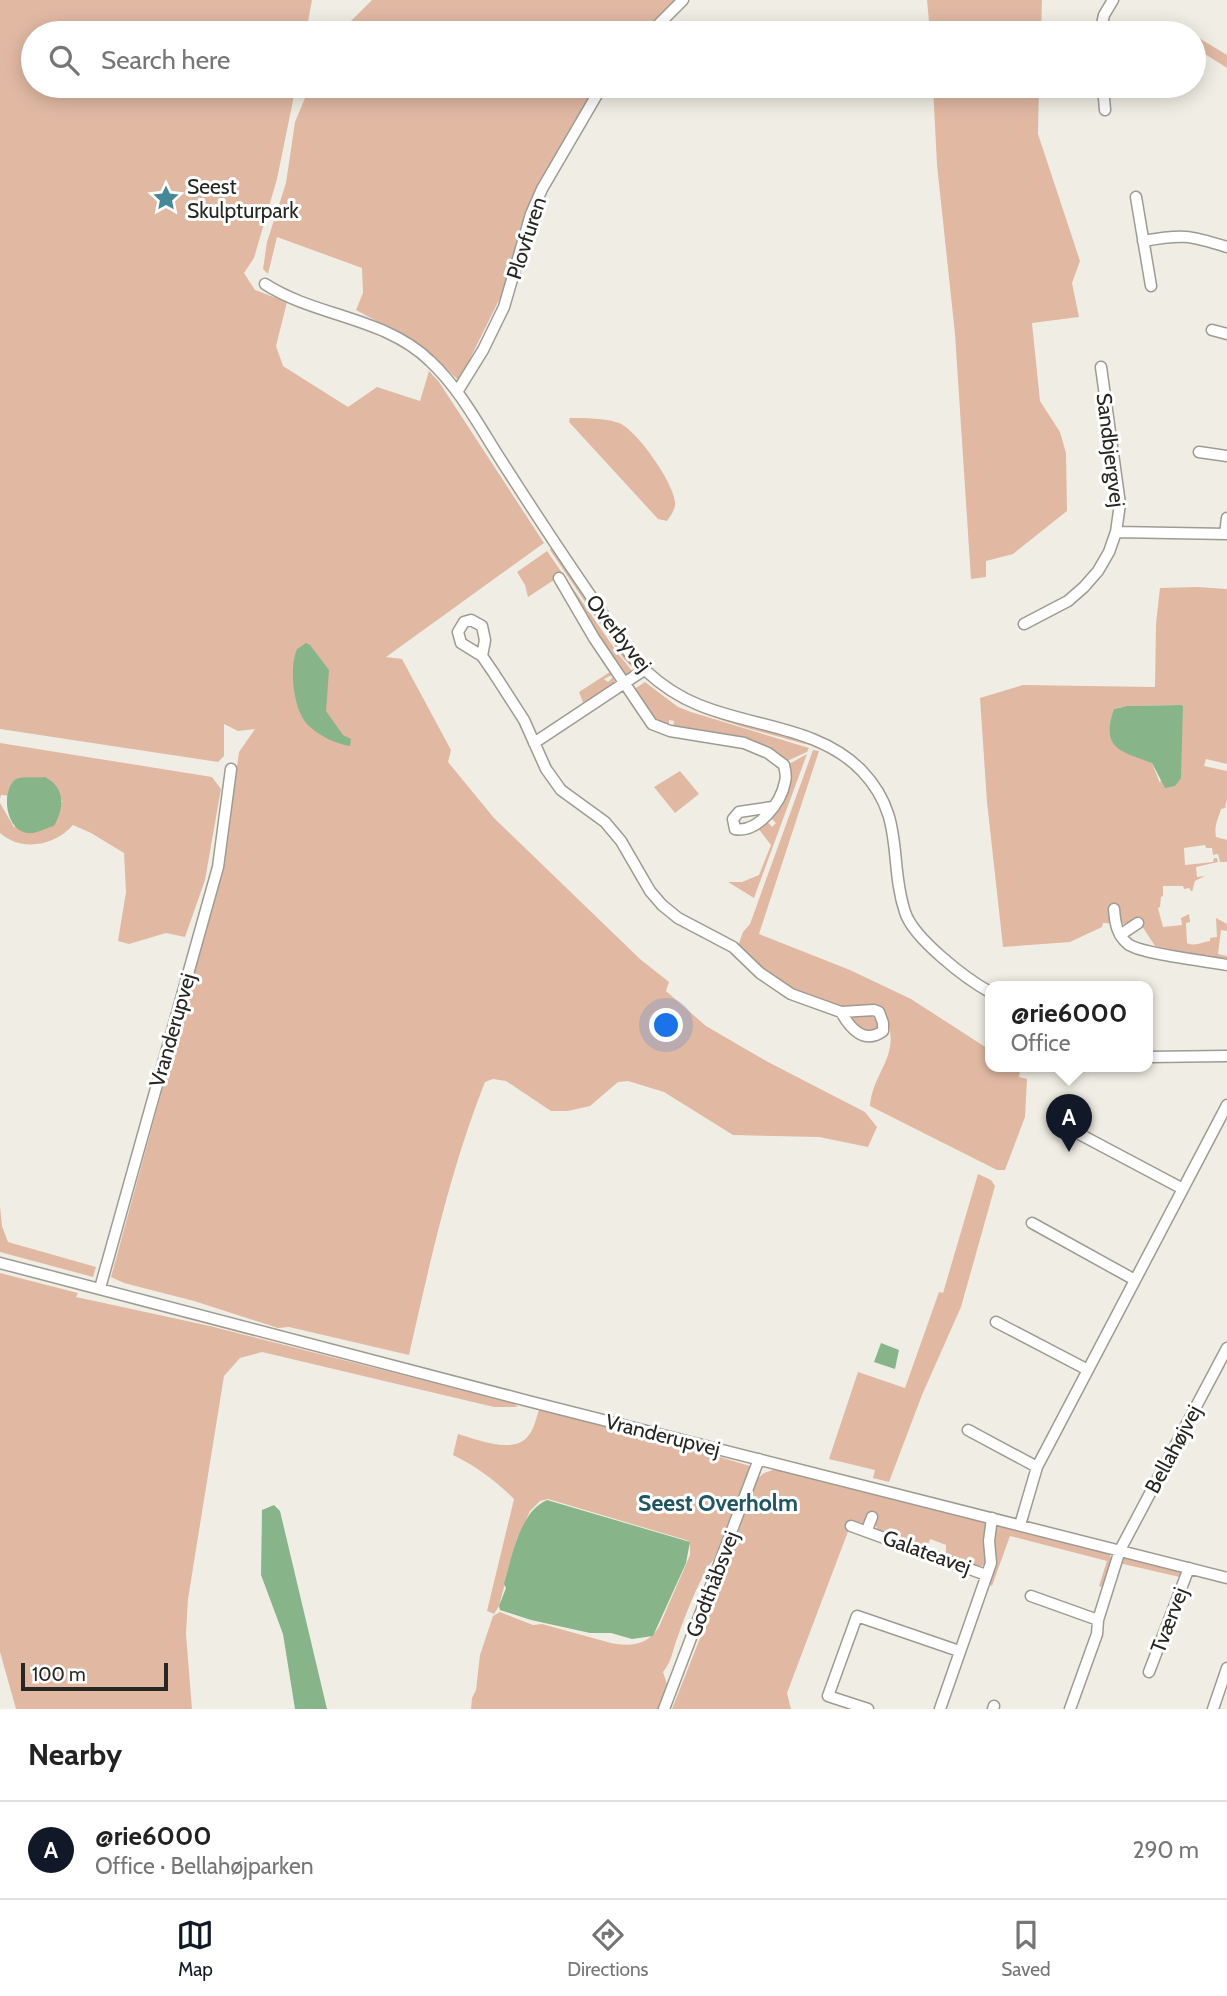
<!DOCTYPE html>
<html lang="en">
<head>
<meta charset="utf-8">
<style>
	:root { --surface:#fff; --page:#f6f6f6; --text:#222; --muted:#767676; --line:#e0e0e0; --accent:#111827 }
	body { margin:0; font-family:Cabin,sans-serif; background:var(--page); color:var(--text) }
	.scale { position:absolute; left:21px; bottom:18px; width:147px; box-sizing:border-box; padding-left:7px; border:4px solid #262622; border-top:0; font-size:19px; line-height:24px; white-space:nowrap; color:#262622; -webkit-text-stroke:5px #fff; paint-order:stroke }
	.you { position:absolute; left:667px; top:1026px; width:24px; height:24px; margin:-18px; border:5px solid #fff; border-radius:50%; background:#1a73e8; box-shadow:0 0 0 10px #1a73e833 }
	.badge { display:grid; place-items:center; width:46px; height:46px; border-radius:50%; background:var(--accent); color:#fff; font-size:23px; font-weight:700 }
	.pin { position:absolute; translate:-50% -58px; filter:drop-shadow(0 2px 4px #0008) }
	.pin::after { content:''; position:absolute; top:37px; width:24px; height:21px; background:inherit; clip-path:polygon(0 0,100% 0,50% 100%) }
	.popup { position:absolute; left:985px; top:981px; width:168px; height:91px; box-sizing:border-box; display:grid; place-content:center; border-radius:14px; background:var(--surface); filter:drop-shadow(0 2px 5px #0005); font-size:23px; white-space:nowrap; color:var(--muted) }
	.popup b { font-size:26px; color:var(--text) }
	.popup::after { content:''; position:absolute; left:50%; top:100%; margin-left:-14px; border:14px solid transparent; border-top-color:var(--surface) }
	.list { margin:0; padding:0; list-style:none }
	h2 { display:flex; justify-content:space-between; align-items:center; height:91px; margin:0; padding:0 28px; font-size:30px }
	h2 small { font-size:23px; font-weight:400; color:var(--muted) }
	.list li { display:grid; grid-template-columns:46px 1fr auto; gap:21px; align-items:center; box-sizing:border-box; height:98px; padding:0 28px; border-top:2px solid var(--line) }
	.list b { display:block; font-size:26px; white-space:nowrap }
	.list p { margin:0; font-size:23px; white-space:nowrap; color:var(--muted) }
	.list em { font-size:23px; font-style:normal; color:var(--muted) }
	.icon { flex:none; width:38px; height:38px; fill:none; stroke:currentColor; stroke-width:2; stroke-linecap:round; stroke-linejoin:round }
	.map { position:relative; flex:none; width:1227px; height:1709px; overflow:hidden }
	.search { position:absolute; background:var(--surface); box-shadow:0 4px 18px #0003; left:21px; right:21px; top:21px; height:77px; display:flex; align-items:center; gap:18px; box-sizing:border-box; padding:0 24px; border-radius:38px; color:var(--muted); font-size:26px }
	.sheet { height:189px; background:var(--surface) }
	nav { display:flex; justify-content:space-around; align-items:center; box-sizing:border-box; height:98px; border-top:2px solid var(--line); background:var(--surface); font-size:19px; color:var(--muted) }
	nav a { display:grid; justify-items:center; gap:4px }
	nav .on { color:var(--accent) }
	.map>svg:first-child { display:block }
	.green { fill:#e1b9a3; fill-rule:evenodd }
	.water { fill:#87b589 }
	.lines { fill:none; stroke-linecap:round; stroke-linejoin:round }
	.minor-casing { stroke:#9d9b92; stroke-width:13 }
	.minor { stroke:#fff; stroke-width:10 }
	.labels { text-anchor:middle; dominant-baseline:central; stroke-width:6; stroke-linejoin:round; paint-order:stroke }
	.poi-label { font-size:21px; fill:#262622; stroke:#fff; text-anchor:start }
	.street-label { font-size:21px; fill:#262622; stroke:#fff }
	.neighbourhood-label { font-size:23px; font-weight:bold; fill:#205663; stroke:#fff }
</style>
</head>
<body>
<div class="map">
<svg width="1227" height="1709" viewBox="0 0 1227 1709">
	<rect width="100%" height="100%" fill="#f0eee4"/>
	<path class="green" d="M0 0H312L306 33H33V86H296L277 179 254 258 244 273 255 290 287 302 276 346 283 366 348 407 377 387 420 401 429 371 439 382 544 543 386 657 402 659 451 750 448 762 494 818 640 959 669 982 666 991 706 1026 768 1062 865 1112 877 1127 868 1147 819 1137 733 1135 664 1092 628 1081 618 1082 590 1106 568 1111H551L506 1081 493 1079 485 1082C450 1170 430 1262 409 1355L289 1327 278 1328 194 1301 124 1283 111 1277 224 864 239 752 255 729 238 731 224 724V756L218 762 0 729Z
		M372 0H675L641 33H342L345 27Z
		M927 0H1042L1041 33H930Z
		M1194 35 1227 55V68L1194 47Z
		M310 86H596L547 169 521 225 504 290 459 381C427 348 395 331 356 310L363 293 362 268 277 237 268 274 263 269 267 242 286 183 295 122Z
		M933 86H1039L1038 134 1080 261 1072 283 1079 317 1032 323 1040 401 1060 432 1066 453 1067 511 1013 554 986 561V577L971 579 955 334 937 165Z
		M570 418C586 418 604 418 619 423 636 429 674 483 675 502 676 509 671 515 667 521L658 519 569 422Z
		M552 546 636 667 635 670 623 658 550 550Z
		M547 551 619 655 634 673 625 679 560 576 528 597 525 585 517 572Z
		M1197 587 1227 589V764L1206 759 1204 766 1227 771V799L1225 808 1221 809C1218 820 1214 825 1216 837L1227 840V862H1220L1218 854 1213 855 1212 848H1206L1205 845 1184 848 1185 865 1213 862 1214 858H1217L1218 862 1196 867 1197 877 1205 876 1195 881 1192 892 1189 888 1184 889 1183 886H1163V896L1161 897 1160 907 1158 908 1163 927 1182 925 1181 918 1189 914 1190 922 1186 923 1187 943C1195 947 1202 942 1210 941V938L1217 937 1216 918 1227 924V931L1221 930 1218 954 1227 956V961L1155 946 1138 920 1129 924 1103 923 1102 927 1070 942 1003 947 987 802 980 698 1023 685 1155 687 1156 624 1160 588ZM1180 705 1160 783 1152 763 1114 709 1127 706Z
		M610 672 612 675 604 679 608 682 613 677 616 685 584 705 579 692Z
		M646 679 811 743 810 745 801 743C747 727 689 717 646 679Z
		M645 682 678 707 691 712 809 748 807 752 787 761C767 736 704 730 673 729L674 721 669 720V728L656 722 633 690Z
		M0 743 212 777 221 789 205 880 185 937 166 933 129 944 118 941 126 892 124 853 91 833 73 825C55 846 21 852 0 833V803L14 827 63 801 1 795 0 799Z
		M813 750 819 751 759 934 850 970 911 999 990 1050V1066H1014L1020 1070 1019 1077 1027 1079 1025 1117 1005 1170H997L870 1106C873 1069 905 1054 883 1011L838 1009 796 992 765 972 738 946 743 932 750 924Z
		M807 754 754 898 728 882H742L759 875 771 845 757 827 767 821 772 827 776 823 770 817C784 803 793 785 789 764Z
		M680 771 699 794 675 813 654 787Z
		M866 1014 878 1019V1028L874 1033 864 1032 852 1021 854 1016Z
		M978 1174 991 1180 995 1186 961 1307 922 1395 889 1482 873 1478 875 1470 829 1459 858 1372 905 1388 939 1292 943 1293Z
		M0 1206 2 1226 8 1242 96 1267 93 1277 0 1252Z
		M0 1273 78 1293 76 1297 210 1326 513 1403 518 1407H494L262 1352 240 1358 224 1376 188 1599 186 1634 192 1709H16L0 1652Z
		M539 1410 662 1440 750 1466 714 1559C700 1576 686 1614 678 1636 673 1648 672 1662 663 1672L668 1687 660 1709H471L472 1698 476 1690 480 1655 493 1616 500 1612 533 1625 542 1624 611 1643C631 1647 648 1645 659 1627L690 1555V1542L686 1540 548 1499 540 1501 530 1511 517 1539 499 1606 494 1614 487 1611 514 1499C495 1480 477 1467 453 1455L458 1434C476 1439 514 1455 528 1436 534 1430 536 1418 539 1410Z
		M776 1469 947 1513 985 1520 987 1557 985 1564 978 1568 946 1556V1545L930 1539 928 1545 923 1547 877 1530 875 1522 866 1521 862 1523 852 1521 787 1693 791 1709H672L706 1623 757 1479 764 1473Z
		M1000 1525 1108 1552 1112 1560 1102 1587 1099 1586 1107 1561 1010 1536 992 1586 987 1583 995 1556 994 1531Z
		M1123 1558 1184 1573V1578L1119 1563Z"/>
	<path class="water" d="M306 643 310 645 329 670 326 711 343 735 351 739 350 746C335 744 316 734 306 723 293 707 289 668 297 649Z
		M1180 705 1183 706 1181 778 1175 786 1165 788 1152 763C1121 751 1100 749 1114 709L1127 706Z
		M45 777C66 788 64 808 54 826 47 828 39 832 33 833 5 836 0 790 16 779 24 776 36 778 45 777Z
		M881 1343 899 1350 895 1369 874 1362Z
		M547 1500 690 1542 686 1563 653 1636 632 1639 611 1633H590L531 1620 500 1610 499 1606 506 1588 504 1584C512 1558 519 1512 547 1500Z
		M274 1505 280 1511 327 1709H295L283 1634 261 1575 262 1510Z"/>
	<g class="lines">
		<g class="minor-casing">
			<path id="minor" d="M650 33 683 0
				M1100 33 1104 15 1113 0
				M1103 86 1105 110
				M1103 92 1147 86
				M1136 197 1151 286
				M1143 241C1182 234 1189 235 1227 247
				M265 284C316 317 385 317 430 361 459 388 478 424 499 457 531 507 563 556 597 605 612 627 625 652 645 670 660 684 679 697 699 705 752 727 820 727 862 771 906 817 888 861 905 912 913 938 966 979 990 992
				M1212 330 1227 334
				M457 392 483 350 504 307 531 214 542 189 602 86
				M1199 452 1227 456
				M1116 532 1227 534
				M1225 534 1227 518
				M559 578 594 638 652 724 670 731 744 743 768 753 784 765C785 771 787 776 785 782 781 803 758 833 735 829L733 819 739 812 772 807
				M1024 624 1068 601 1084 587 1098 571 1109 552 1116 532 1120 504 1101 367
				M482 656 485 640 482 626 471 620 464 622 458 632 461 643 482 656 493 672 524 720 546 769 561 790 605 822 621 841 650 891 662 905 678 918 733 947 760 973 791 994 841 1012 874 1010 879 1012 883 1023V1031C864 1045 850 1028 841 1012
				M534 743 644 670
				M1114 909C1115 923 1117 935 1128 944 1141 954 1207 961 1227 965
				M1120 935 1138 923
				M1148 1057 1227 1056
				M1068 1128 1183 1189
				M1032 1223 1135 1280
				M0 1263 528 1401 1227 1578
				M100 1288 218 867 231 769
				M996 1322 1088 1370
				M968 1430 1037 1467
				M1020 1525 1037 1467 1227 1105
				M851 1526 986 1575
				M867 1530 872 1517
				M1031 1596 1098 1620
				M1149 1672 1189 1568
				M664 1709 759 1459
				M868 1709 828 1696 857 1616 959 1651
				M940 1709 991 1563 989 1541 992 1518
				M993 1709 994 1706
				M1070 1709 1097 1634 1098 1620 1120 1550 1227 1348
				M1213 1709 1227 1668"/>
		</g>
		<use href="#minor" class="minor"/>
	</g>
	<defs>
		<g id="sight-bare" transform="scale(2.1)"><path d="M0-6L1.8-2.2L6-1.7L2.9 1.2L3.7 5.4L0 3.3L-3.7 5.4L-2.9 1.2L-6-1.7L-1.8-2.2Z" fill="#468799" stroke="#fff" stroke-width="2.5" paint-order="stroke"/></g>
	</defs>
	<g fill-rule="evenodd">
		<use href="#sight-bare" x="166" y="198"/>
	</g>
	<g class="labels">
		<g class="poi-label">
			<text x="187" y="186">Seest<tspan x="187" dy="24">Skulpturpark</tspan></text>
		</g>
		<g class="street-label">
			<text transform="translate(526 238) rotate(-72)">Plovfuren</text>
			<text transform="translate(1111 450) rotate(83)">Sandbjergvej</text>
			<text transform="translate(619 633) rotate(52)">Overbyvej</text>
			<text transform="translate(172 1030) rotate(-74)">Vranderupvej</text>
			<text transform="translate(663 1435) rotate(14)">Vranderupvej</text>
			<text transform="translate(1173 1449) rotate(-62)">Bellahøjvej</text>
			<text transform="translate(927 1552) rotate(20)">Galateavej</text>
			<text transform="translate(712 1584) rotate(-69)">Godthåbsvej</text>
			<text transform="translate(1169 1620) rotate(-69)">Tværvej</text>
		</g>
		<g class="neighbourhood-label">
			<text x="718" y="1503">Seest Overholm</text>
		</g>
	</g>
</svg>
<div class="scale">100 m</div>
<div class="you"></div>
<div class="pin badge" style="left:1069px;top:1152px">A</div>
<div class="popup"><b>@rie6000</b>Office</div>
<div class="search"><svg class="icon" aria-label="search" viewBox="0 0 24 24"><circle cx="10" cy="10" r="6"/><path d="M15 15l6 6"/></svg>Search here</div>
</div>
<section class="sheet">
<h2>Nearby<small></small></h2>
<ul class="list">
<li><span class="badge">A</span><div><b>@rie6000</b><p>Office · Bellahøjparken</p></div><em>290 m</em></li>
</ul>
</section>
<nav>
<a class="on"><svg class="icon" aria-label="map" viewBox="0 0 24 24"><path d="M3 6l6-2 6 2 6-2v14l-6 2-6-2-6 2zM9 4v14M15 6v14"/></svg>Map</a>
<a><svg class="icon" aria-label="directions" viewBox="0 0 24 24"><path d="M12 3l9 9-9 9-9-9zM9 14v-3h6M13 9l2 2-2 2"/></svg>Directions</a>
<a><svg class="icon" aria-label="saved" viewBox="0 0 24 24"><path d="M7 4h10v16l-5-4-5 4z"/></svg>Saved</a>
</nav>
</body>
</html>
